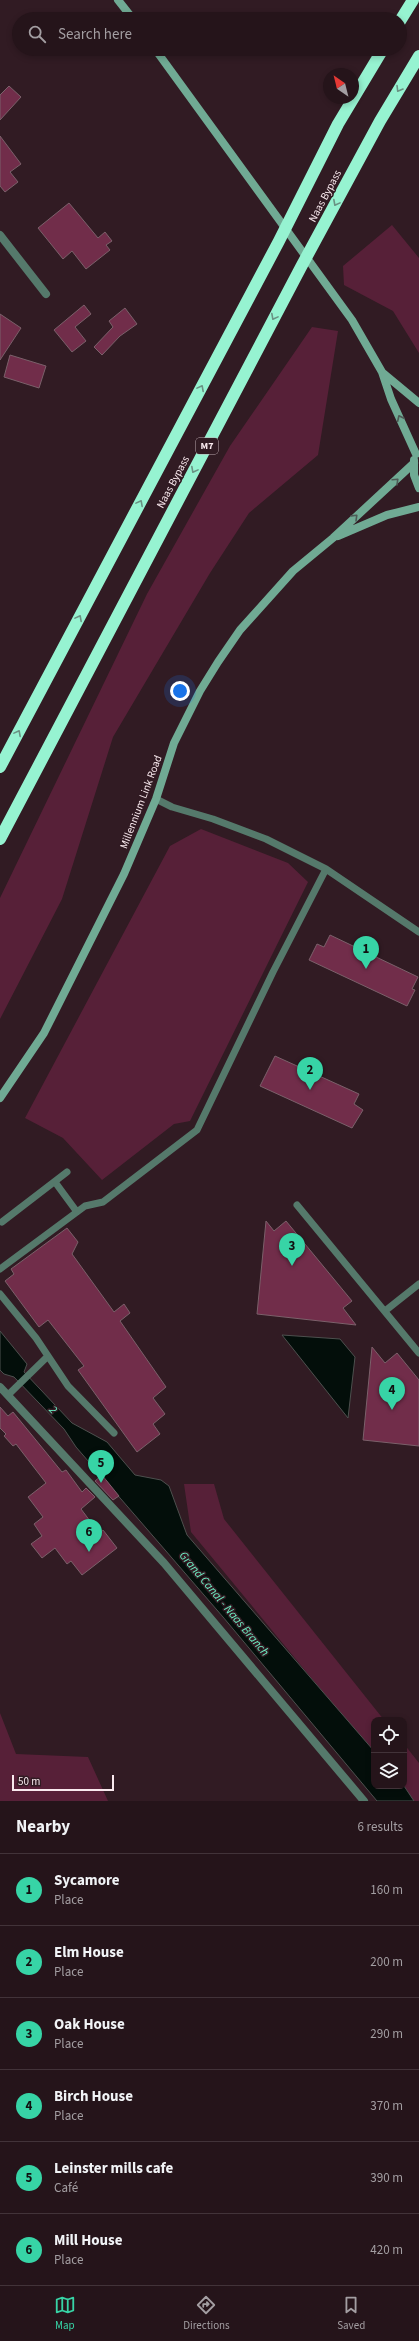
<!DOCTYPE html>
<html lang="en">
<head>
<meta charset="utf-8">
<style>
	:root { --surface:#25141a; --page:#312127; --text:#f1f3f6; --muted:#a39ea2; --line:#423339; --accent:#37d4a6 }
	body { margin:0; font-family:"Source Sans 3",sans-serif; background:var(--page); color:var(--text) }
	.controls { position:absolute; right:12px; bottom:12px; display:grid; overflow:hidden; border-radius:8px; box-shadow:0 2px 6px #0003 }
	.controls button { width:36px; height:36px; display:grid; place-items:center; padding:0; border:0; border-bottom:1px solid var(--line); background:var(--surface); color:var(--text); font:20px sans-serif }
	.compass { position:absolute; left:323px; top:68px; width:36px; height:36px; border-radius:50%; background:var(--surface); box-shadow:0 2px 6px #0003; rotate:325deg }
	.scale { position:absolute; left:12px; bottom:10px; width:102px; box-sizing:border-box; padding-left:4px; border:2px solid #f9e9ee; border-top:0; font-size:11px; line-height:14px; white-space:nowrap; color:#f9e9ee; -webkit-text-stroke:3px #311b23; paint-order:stroke }
	.you { position:absolute; left:180px; top:691px; width:14px; height:14px; margin:-10px; border:3px solid #fff; border-radius:50%; background:#1a73e8; box-shadow:0 0 0 6px #1a73e833 }
	.badge { display:grid; place-items:center; width:26px; height:26px; border-radius:50%; background:var(--accent); color:#111; font-size:13px; font-weight:700 }
	.pin { position:absolute; translate:-50% -33px; filter:drop-shadow(0 1px 2px #0008) }
	.pin::after { content:''; position:absolute; top:21px; width:14px; height:12px; background:inherit; clip-path:polygon(0 0,100% 0,50% 100%) }
	.list { margin:0; padding:0; list-style:none }
	h2 { display:flex; justify-content:space-between; align-items:center; height:52px; margin:0; padding:0 16px; font-size:17px }
	h2 small { font-size:13px; font-weight:400; color:var(--muted) }
	.list li { display:grid; grid-template-columns:26px 1fr auto; gap:12px; align-items:center; box-sizing:border-box; height:72px; padding:0 16px; border-top:1px solid var(--line) }
	.list b { display:block; font-size:15px; white-space:nowrap }
	.list p { margin:0; font-size:13px; white-space:nowrap; color:var(--muted) }
	.list em { font-size:13px; font-style:normal; color:var(--muted) }
	.icon { flex:none; width:22px; height:22px; fill:none; stroke:currentColor; stroke-width:2; stroke-linecap:round; stroke-linejoin:round }
	.map { position:relative; flex:none; width:419px; height:1801px; overflow:hidden }
	.search { position:absolute; background:var(--surface); box-shadow:0 2px 6px #0003; left:12px; right:12px; top:12px; height:44px; display:flex; align-items:center; gap:10px; box-sizing:border-box; padding:0 14px; border-radius:22px; color:var(--muted); font-size:15px }
	.sheet { height:484px; background:var(--surface) }
	nav { display:flex; justify-content:space-around; align-items:center; box-sizing:border-box; height:56px; border-top:1px solid var(--line); background:var(--surface); font-size:11px; color:var(--muted) }
	nav a { display:grid; justify-items:center; gap:2px }
	nav .on { color:var(--accent) }
	.map>svg:first-child { display:block }
	.green { fill:#572038 }
	.water { fill:#030e0a; stroke:#4d504e }
	.building { fill:#712d4a; stroke:#7b606a }
	.lines { fill:none; stroke-linecap:round; stroke-linejoin:round }
	.lane { stroke:#55796b; stroke-width:7 }
	.street { stroke:#55796b; stroke-width:8 }
	.secondary { stroke:#70aa94; stroke-width:8 }
	.highway { stroke:#96f3d1; stroke-width:12 }
	.oneway { stroke:#699283 }
	.oneway2 { stroke:#4d5b56 }
	.labels { text-anchor:middle; dominant-baseline:central; stroke-width:3; stroke-linejoin:round; paint-order:stroke }
	.shield { fill:#311b23; stroke:#bdabb1; stroke-width:1 }
	.shield-label { font-size:10px; font-weight:bold; fill:#f9e9ee }
	.street-label { font-size:11px; fill:#f9e9ee; stroke:#311b23 }
	.water-label { font-size:12px; font-style:italic; fill:#6beec2; stroke:#311b23 }
</style>
</head>
<body>
<div class="map">
<svg width="419" height="1801" viewBox="0 0 419 1801">
	<rect width="100%" height="100%" fill="#311b23"/>
	<path class="green" d="M392 225 419 258V353L393 311 344 285 343 266Z
		M312 327 338 331 318 455 249 513 210 573 113 737 62 899 0 1019V898L147 594 230 446Z
		M201 829 288 863 308 882 190 1121 174 1124 102 1180 63 1138 25 1118 170 846Z
		M184 1484H214L224 1519 384 1720H374V1754L191 1532Z
		M0 1713 16 1754 88 1757 108 1801H0Z
		M404 1744 419 1763V1801H412L400 1786H404Z"/>
	<path class="water" d="M0 1331 27 1364 24 1372 72 1423 107 1442 135 1475 161 1480 169 1486 187 1535 374 1751V1786H404L414 1801H377L223 1617 76 1447 64 1429 14 1377 4 1374 0 1370Z
		M282 1335 340 1339 355 1357 348 1418Z"/>
	<path class="building" d="M9 86 21 97 0 120V95Z
		M0 136 21 164 10 172 18 182 5 192 0 186Z
		M69 203 98 238 105 232 112 241 106 245 110 250 86 269 72 251 63 259 38 228Z
		M84 305 91 314 75 327 86 341 72 352 54 330Z
		M125 308 137 324 120 336 102 355 94 347 113 327 109 321Z
		M0 314 21 328 0 360Z
		M10 355 46 366 39 388 4 377Z
		M330 935 418 977 412 989 415 990 407 1006 309 960 317 944 324 947Z
		M275 1056 359 1094 354 1104 363 1110 352 1128 260 1086Z
		M266 1221 274 1231 286 1221 352 1301 343 1308 356 1325 257 1314Z
		M67 1228 78 1242 72 1254 114 1312 124 1304 130 1313 120 1321 166 1387 153 1398 165 1414 153 1424 160 1434 137 1452 78 1370 84 1366 48 1320 39 1327 5 1281 14 1274 11 1269Z
		M372 1347 385 1363 397 1353 419 1380V1446L363 1440Z
		M0 1407 8 1416 13 1412 62 1472 66 1470 82 1492 86 1488 95 1497 81 1509 99 1533 103 1530 117 1548 82 1575 71 1561 67 1564 55 1548 42 1558 31 1544 42 1536 34 1524 43 1517 28 1497 46 1483 16 1444 13 1446 4 1436 6 1434 0 1428Z
		M102 1475 119 1496 113 1500 95 1481Z"/>
	<g class="lines">
		<path class="lane" d="M156 799 172 807 213 819 266 839 326 869 419 932
			M55 1182 77 1212
			M297 1205 419 1353
			M2 1222 67 1172
			M0 1269 85 1206 103 1202 197 1130 273 972 326 869
			M0 1294 36 1338 68 1386 114 1433
			M385 1311 419 1284
			M8 1395 48 1356"/>
		<path class="street" d="M0 235 46 294
			M0 1387 164 1563 364 1801"/>
		<path class="secondary" d="M118 0 133 19
			M155 49 352 320 382 372 391 399 416 454
			M383 373 419 403
			M414 460V475L419 488
			M338 536 387 515 419 507
			M0 1098 44 1033 124 874 156 799 174 743 200 691 218 662 240 630 293 571 333 538 414 463"/>
		<path class="highway" d="M400 21 413 0
			M0 767 279 241 338 124 383 49
			M0 839 301 267 380 121 419 56"/>
	</g>
	<defs><path id="oneway-chevron" d="M-2-3.5L2.5 0L-2 3.5" fill="none" stroke-width="1.6" stroke-linecap="round" stroke-linejoin="round"/></defs>
	<g class="oneway">
		<use href="#oneway-chevron" transform="translate(399 89) rotate(121)"/>
		<use href="#oneway-chevron" transform="translate(336 203) rotate(118)"/>
		<use href="#oneway-chevron" transform="translate(274 317) rotate(118)"/>
		<use href="#oneway-chevron" transform="translate(201 388) rotate(-62)"/>
		<use href="#oneway-chevron" transform="translate(194 470) rotate(118)"/>
		<use href="#oneway-chevron" transform="translate(140 503) rotate(-62)"/>
		<use href="#oneway-chevron" transform="translate(79 618) rotate(-62)"/>
		<use href="#oneway-chevron" transform="translate(18 733) rotate(-62)"/>
	</g>
	<g class="oneway2">
		<use href="#oneway-chevron" transform="translate(400 418) rotate(-115)"/>
		<use href="#oneway-chevron" transform="translate(396 481) rotate(-43)"/>
		<use href="#oneway-chevron" transform="translate(355 517) rotate(-44)"/>
	</g>
	<g class="labels">
		<rect class="shield" x="196" y="438" width="22" height="16" rx="3"/>
		<g class="shield-label">
			<text x="207" y="446">M7</text>
		</g>
		<g class="street-label">
			<text transform="translate(325 196) rotate(-62)">Naas Bypass</text>
			<text transform="translate(173 482) rotate(-62)">Naas Bypass</text>
			<text transform="translate(141 802) rotate(-69)">Millennium Link Road</text>
		</g>
		<g class="water-label">
			<text transform="translate(53 1410) rotate(46)">2</text>
			<text transform="translate(224 1604) rotate(50)">Grand Canal - Naas Branch</text>
		</g>
	</g>
</svg>
<div class="controls">
<button><svg class="icon" aria-label="locate" viewBox="0 0 24 24"><circle cx="12" cy="12" r="6"/><path d="M12 2v4M12 18v4M2 12h4M18 12h4"/></svg></button>
<button><svg class="icon" aria-label="layers" viewBox="0 0 24 24"><path d="M12 4l9 5-9 5-9-5zM3 14l9 5 9-5"/></svg></button>
</div>
<svg class="compass" viewBox="-18 -18 36 36"><path d="M0-13l5 13h-10z" fill="#e53935"/><path d="M0 13l5-13h-10z" fill="#a39ea2"/></svg>
<div class="scale">50 m</div>
<div class="you"></div>
<div class="pin badge" style="left:366px;top:969px">1</div>
<div class="pin badge" style="left:310px;top:1090px">2</div>
<div class="pin badge" style="left:292px;top:1266px">3</div>
<div class="pin badge" style="left:392px;top:1410px">4</div>
<div class="pin badge" style="left:101px;top:1483px">5</div>
<div class="pin badge" style="left:89px;top:1552px">6</div>
<div class="search"><svg class="icon" aria-label="search" viewBox="0 0 24 24"><circle cx="10" cy="10" r="6"/><path d="M15 15l6 6"/></svg>Search here</div>
</div>
<section class="sheet">
<h2>Nearby<small>6 results</small></h2>
<ul class="list">
<li><span class="badge">1</span><div><b>Sycamore</b><p>Place</p></div><em>160 m</em></li>
<li><span class="badge">2</span><div><b>Elm House</b><p>Place</p></div><em>200 m</em></li>
<li><span class="badge">3</span><div><b>Oak House</b><p>Place</p></div><em>290 m</em></li>
<li><span class="badge">4</span><div><b>Birch House</b><p>Place</p></div><em>370 m</em></li>
<li><span class="badge">5</span><div><b>Leinster mills cafe</b><p>Café</p></div><em>390 m</em></li>
<li><span class="badge">6</span><div><b>Mill House</b><p>Place</p></div><em>420 m</em></li>
</ul>
</section>
<nav>
<a class="on"><svg class="icon" aria-label="map" viewBox="0 0 24 24"><path d="M3 6l6-2 6 2 6-2v14l-6 2-6-2-6 2zM9 4v14M15 6v14"/></svg>Map</a>
<a><svg class="icon" aria-label="directions" viewBox="0 0 24 24"><path d="M12 3l9 9-9 9-9-9zM9 14v-3h6M13 9l2 2-2 2"/></svg>Directions</a>
<a><svg class="icon" aria-label="saved" viewBox="0 0 24 24"><path d="M7 4h10v16l-5-4-5 4z"/></svg>Saved</a>
</nav>
</body>
</html>
